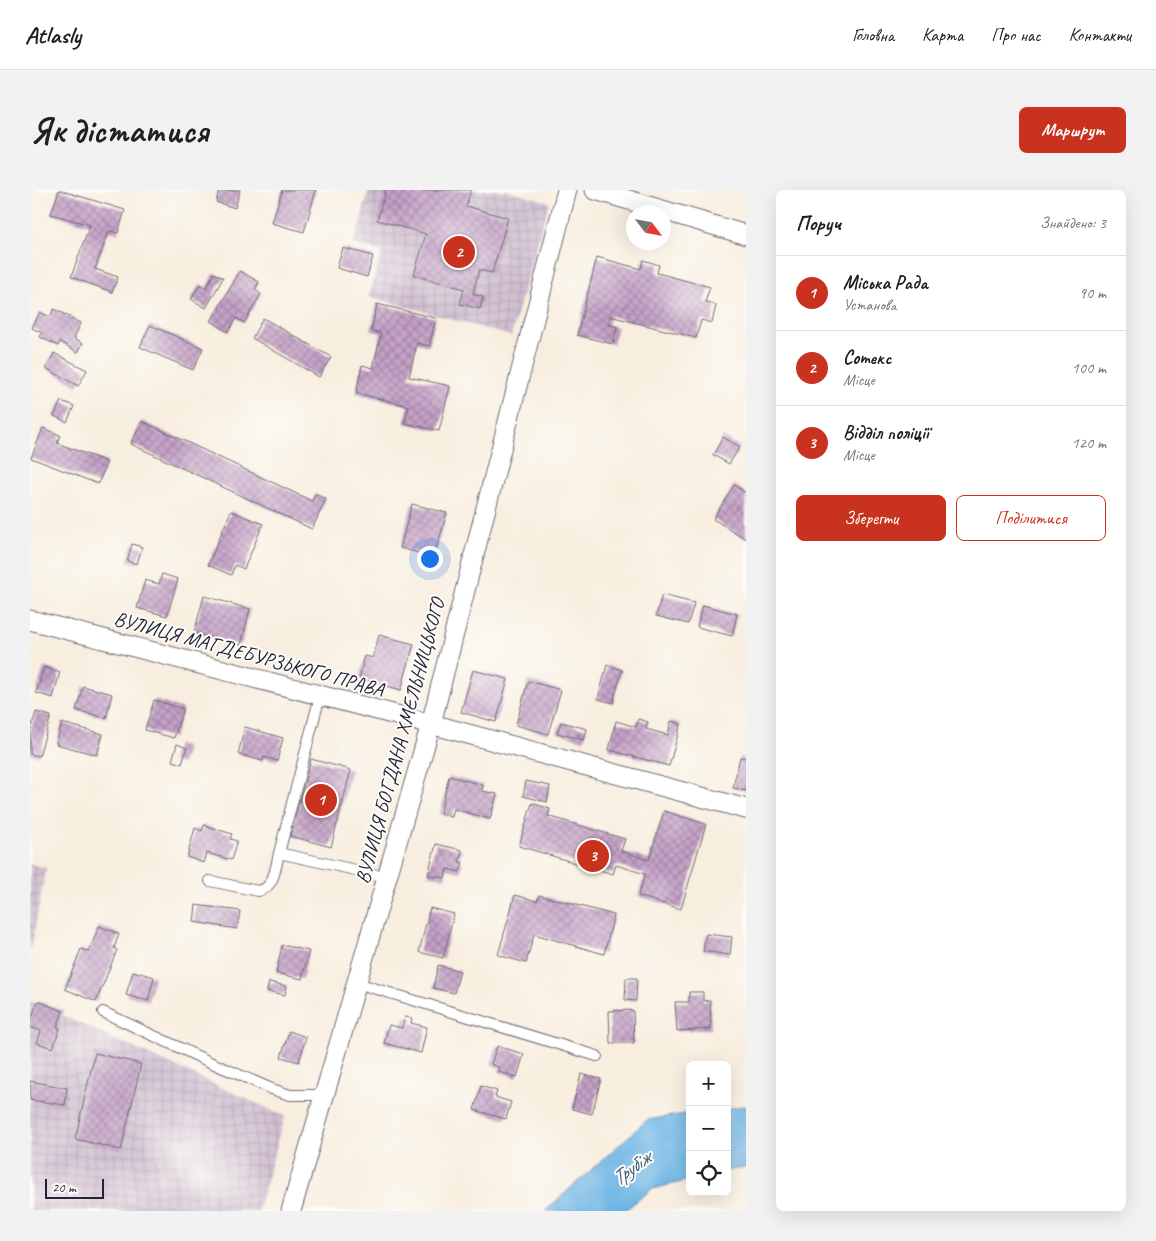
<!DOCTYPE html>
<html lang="uk">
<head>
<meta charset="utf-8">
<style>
	:root { --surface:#fff; --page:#f2f2f2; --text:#202124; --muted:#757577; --line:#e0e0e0; --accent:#c8321e }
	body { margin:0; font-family:Caveat,sans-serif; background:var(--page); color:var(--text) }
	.controls { position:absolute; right:15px; bottom:15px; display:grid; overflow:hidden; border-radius:8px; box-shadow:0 5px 20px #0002 }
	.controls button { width:45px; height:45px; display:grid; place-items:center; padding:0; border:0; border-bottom:1px solid var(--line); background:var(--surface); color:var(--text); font:25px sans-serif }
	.compass { position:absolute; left:596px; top:15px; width:45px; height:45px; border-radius:50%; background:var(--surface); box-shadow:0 5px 20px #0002; rotate:122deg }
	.scale { position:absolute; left:15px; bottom:12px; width:59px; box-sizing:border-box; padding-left:5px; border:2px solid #22223b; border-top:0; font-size:14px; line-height:18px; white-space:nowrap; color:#22223b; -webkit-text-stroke:4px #fdfcf7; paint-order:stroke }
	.you { position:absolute; left:399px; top:368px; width:18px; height:18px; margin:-12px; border:4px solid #fff; border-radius:50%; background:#1a73e8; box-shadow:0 0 0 8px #1a73e833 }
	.badge { display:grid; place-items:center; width:32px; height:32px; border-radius:50%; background:var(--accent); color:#fff; font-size:16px; font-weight:700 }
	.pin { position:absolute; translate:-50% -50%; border:2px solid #fff; box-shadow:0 1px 5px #0006 }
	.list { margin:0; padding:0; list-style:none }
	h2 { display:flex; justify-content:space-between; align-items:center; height:65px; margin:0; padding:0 20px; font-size:21px }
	h2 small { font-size:16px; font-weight:400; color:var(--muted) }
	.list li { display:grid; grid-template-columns:32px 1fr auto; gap:15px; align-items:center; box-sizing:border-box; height:75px; padding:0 20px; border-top:1px solid var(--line) }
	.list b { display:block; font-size:19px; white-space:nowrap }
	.list p { margin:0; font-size:16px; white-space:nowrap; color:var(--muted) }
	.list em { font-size:16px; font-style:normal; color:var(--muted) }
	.actions { display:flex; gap:10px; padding:15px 20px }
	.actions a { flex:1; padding:11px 0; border:1px solid var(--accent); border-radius:8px; text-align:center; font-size:18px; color:var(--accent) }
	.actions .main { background:var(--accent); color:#fff }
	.icon { flex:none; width:28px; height:28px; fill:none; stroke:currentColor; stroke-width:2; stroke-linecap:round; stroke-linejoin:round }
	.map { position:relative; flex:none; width:716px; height:1021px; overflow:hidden; border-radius:8px }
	header { display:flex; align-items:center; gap:30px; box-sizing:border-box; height:70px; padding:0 25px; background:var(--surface); border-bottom:1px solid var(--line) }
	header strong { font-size:24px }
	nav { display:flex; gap:28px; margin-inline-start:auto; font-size:18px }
	.intro { display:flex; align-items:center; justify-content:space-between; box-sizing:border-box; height:120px; padding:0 30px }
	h1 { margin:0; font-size:35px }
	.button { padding:12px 22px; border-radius:8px; background:var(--accent); color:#fff; font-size:18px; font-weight:700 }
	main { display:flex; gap:30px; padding:0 30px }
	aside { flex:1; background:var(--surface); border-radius:8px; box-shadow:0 5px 20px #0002 }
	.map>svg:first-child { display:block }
	.industrial { fill:url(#industrial-grid) }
	.water { fill:#6eb5e5; stroke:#486c90 }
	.building { fill:url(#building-cross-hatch) }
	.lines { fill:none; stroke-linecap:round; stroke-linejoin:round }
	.lane-casing { stroke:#6d6974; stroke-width:12 }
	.street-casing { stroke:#6d6974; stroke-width:21 }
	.lane { stroke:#fff; stroke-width:10 }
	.street { stroke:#fff; stroke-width:19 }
	.labels { text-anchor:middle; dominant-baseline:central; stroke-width:4; stroke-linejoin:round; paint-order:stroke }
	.street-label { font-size:20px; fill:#22223b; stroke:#fdfcf7 }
	.water-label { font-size:21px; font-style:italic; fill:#405d7f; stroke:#fdfcf7 }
</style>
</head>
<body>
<header>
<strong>Atlasly</strong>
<nav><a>Головна</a><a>Карта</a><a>Про нас</a><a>Контакти</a></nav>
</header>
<div class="intro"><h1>Як дістатися</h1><a class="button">Маршрут</a></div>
<main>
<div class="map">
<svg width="716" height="1021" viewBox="0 0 716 1021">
	<defs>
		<pattern id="industrial-grid" width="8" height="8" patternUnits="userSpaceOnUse" patternTransform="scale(1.25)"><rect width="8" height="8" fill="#cfbdcf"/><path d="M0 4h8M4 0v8" fill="none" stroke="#b1a2b3"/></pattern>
		<pattern id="building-cross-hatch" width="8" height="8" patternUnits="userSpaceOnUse" patternTransform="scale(1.25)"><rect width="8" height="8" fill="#c5a1c7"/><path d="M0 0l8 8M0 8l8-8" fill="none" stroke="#a083a3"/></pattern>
	</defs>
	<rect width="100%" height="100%" fill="#fdfcf7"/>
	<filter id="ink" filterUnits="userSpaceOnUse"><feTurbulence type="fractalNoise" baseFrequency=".02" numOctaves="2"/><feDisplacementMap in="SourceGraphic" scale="10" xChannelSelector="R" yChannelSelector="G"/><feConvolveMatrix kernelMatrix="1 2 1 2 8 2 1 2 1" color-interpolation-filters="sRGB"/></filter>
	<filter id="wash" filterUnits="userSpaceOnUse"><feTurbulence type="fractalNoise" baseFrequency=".0096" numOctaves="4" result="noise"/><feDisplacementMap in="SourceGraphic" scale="20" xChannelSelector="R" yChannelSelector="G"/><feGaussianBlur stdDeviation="1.12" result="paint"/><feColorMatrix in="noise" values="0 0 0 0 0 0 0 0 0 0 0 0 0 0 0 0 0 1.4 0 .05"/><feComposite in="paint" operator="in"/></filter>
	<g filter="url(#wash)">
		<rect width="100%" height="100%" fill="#f8eedf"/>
		<path class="industrial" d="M339 0H477L519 12 481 146 339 106 352 62 324 54Z
			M0 674 16 678 0 764Z
			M0 811 255 926 228 1021H0Z"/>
		<path class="water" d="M716 916V978H709L697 981V918Z
			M660 923V990L622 999 594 1021H515L617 930Z"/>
		<g id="blocks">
			<path class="building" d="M29 0 95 20 88 43 79 41 65 79 88 87 82 102 41 87 60 35 21 24Z
				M189 0H210L205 18 186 12Z
				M252 0H286L274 42 242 33Z
				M356 0H441L436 16 478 28 462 83 449 80 443 104 453 107 450 119 430 114 434 99 384 85 396 44 347 30Z
				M313 58 343 66 337 87 307 78Z
				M567 67 611 79 613 70 629 75 627 83 680 97 675 112 686 115 682 133 671 130 666 148 580 126 578 134 587 137 583 154 547 145Z
				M210 81 229 92 225 100 231 104 214 133 206 128 198 142 181 131Z
				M184 83 193 88 176 118 161 109 170 94 176 98Z
				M347 114 406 128 399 156 387 153 379 187 420 196 409 241 374 233 379 216 326 203 332 175 343 178 351 143 341 141Z
				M24 119 51 133 44 148 53 153 48 162 30 152 28 156 10 147 12 143 2 138 10 122 20 127Z
				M233 128 301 167 289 187 222 148Z
				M120 135 173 158 163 180 110 157Z
				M24 163 57 180 48 196 16 178Z
				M31 211 44 216 37 232 24 226Z
				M112 231 282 311 285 304 296 309 282 339 101 254Z
				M13 238 30 245 27 253 77 272 68 294 1 268Z
				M693 247 710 257 699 274 683 265Z
				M704 295 716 303V349L683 329Z
				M382 314 417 323 404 367 370 358Z
				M201 321 233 334 214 379 205 375 201 385 178 375Z
				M102 354 112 357 107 374 97 371Z
				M132 384 148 389 137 426 107 418 115 390 129 394Z
				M632 405 664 413 658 434 626 426Z
				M174 406 220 419 211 455 164 443Z
				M673 415 707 424 702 446 667 437Z
				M349 445 384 454 371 500 329 488 335 466 343 468Z
				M577 475 592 480 583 513 568 509Z
				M14 477 30 482 23 508 6 503Z
				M443 480 478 489 466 532 431 522Z
				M498 491 531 500 518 544 486 535Z
				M53 496 82 504 76 528 46 520Z
				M124 510 153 519 144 548 115 540Z
				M6 522 21 526 9 566 0 564V542Z
				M608 529 618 532 616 539 638 545 641 531 651 534 639 576 579 560 586 531 606 537Z
				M531 532 557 539 554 550 527 543Z
				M32 533 73 544 67 565 26 554Z
				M215 537 253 548 247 571 234 567 233 571 208 564Z
				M147 554 157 558 152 574 142 571Z
				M710 567 716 568V601L703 598Z
				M281 569 321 580 301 657 260 646Z
				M419 586 453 595 452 601 467 604 460 629 424 619 422 627 410 624Z
				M496 591 520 596 517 612 493 606Z
				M502 613 520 619 518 626 595 649 591 661 619 670 634 621 676 634 651 719 608 706 615 684 586 675 583 684 489 656Z
				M174 635 202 644 200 649 207 651 201 670 177 663 174 673 157 667 165 638 172 641Z
				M406 654 432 660 429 672 433 673 430 682 417 679 415 688 398 685Z
				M485 705 507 711 509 705 584 725 574 764 504 744 496 773 468 765Z
				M166 715 210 721 207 739 164 732Z
				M400 718 424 724 413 768 389 762Z
				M69 736 89 744 84 758 87 760 66 812 35 799 51 759 59 762Z
				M676 744 702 747 700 765 673 761Z
				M252 755 279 761 272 789 246 783Z
				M408 775 430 781 424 803 403 798Z
				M103 781 124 787 118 811 96 805Z
				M596 788H607L606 811 595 810Z
				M239 792 257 796 255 805 237 801Z
				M659 802H673V811L680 810 681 839 647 841 645 812H659Z
				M8 811 33 821 27 837 30 838 23 858 7 853 11 841 0 837V832Z
				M603 820 604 853H580L579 821Z
				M375 827 382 828 381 833 397 837 391 863 354 853 359 835 372 838Z
				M259 841 276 847 269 872 251 867Z
				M467 856 494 864 487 887 469 882 470 878 461 874Z
				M65 863 111 874 91 960 45 949Z
				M551 884 571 889 562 924 542 919Z
				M0 891 37 898 35 915 0 910Z
				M451 896 467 901 465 907 481 912 476 929 444 920Z"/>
		</g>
	</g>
	<g filter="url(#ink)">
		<use href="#blocks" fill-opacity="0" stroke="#6d6974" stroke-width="1"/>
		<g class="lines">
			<g class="lane-casing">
				<path id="lane" d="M290 506 249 663 357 687
					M180 691 228 701C244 699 246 676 249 663
					M327 793 567 866
					M73 822 182 873 242 899 260 905H294"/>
			</g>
			<g class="street-casing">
				<path id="street" d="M565 0 716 45
					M0 430 401 534 716 619
					M261 1021 401 534 537 0"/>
			</g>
			<use href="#lane" class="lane"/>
			<use href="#street" class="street"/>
		</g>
	</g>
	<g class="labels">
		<g class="street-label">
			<text transform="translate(219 464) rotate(15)">ВУЛИЦЯ МАГДЕБУРЗЬКОГО ПРАВА</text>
			<text transform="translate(370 551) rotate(-75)">ВУЛИЦЯ БОГДАНА ХМЕЛЬНИЦЬКОГО</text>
		</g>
		<g class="water-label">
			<text transform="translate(601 978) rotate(-37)">Трубіж</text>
		</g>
	</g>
</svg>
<div class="controls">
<button>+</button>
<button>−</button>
<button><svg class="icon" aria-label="locate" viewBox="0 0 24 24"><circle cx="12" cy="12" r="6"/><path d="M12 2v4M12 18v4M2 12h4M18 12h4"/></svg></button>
</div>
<svg class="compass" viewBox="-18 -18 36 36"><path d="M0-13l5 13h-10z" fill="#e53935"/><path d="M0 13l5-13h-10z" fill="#757577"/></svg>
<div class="scale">20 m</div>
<div class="you"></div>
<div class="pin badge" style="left:291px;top:610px">1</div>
<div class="pin badge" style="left:429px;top:62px">2</div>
<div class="pin badge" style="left:563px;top:666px">3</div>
</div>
<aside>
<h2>Поруч<small>Знайдено: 3</small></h2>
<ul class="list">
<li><span class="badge">1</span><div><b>Міська Рада</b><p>Установа</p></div><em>90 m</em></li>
<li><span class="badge">2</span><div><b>Сотекс</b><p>Місце</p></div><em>100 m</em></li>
<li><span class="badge">3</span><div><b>Відділ поліції</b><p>Місце</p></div><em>120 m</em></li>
</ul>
<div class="actions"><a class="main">Зберегти</a><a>Поділитися</a></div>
</aside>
</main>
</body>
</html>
